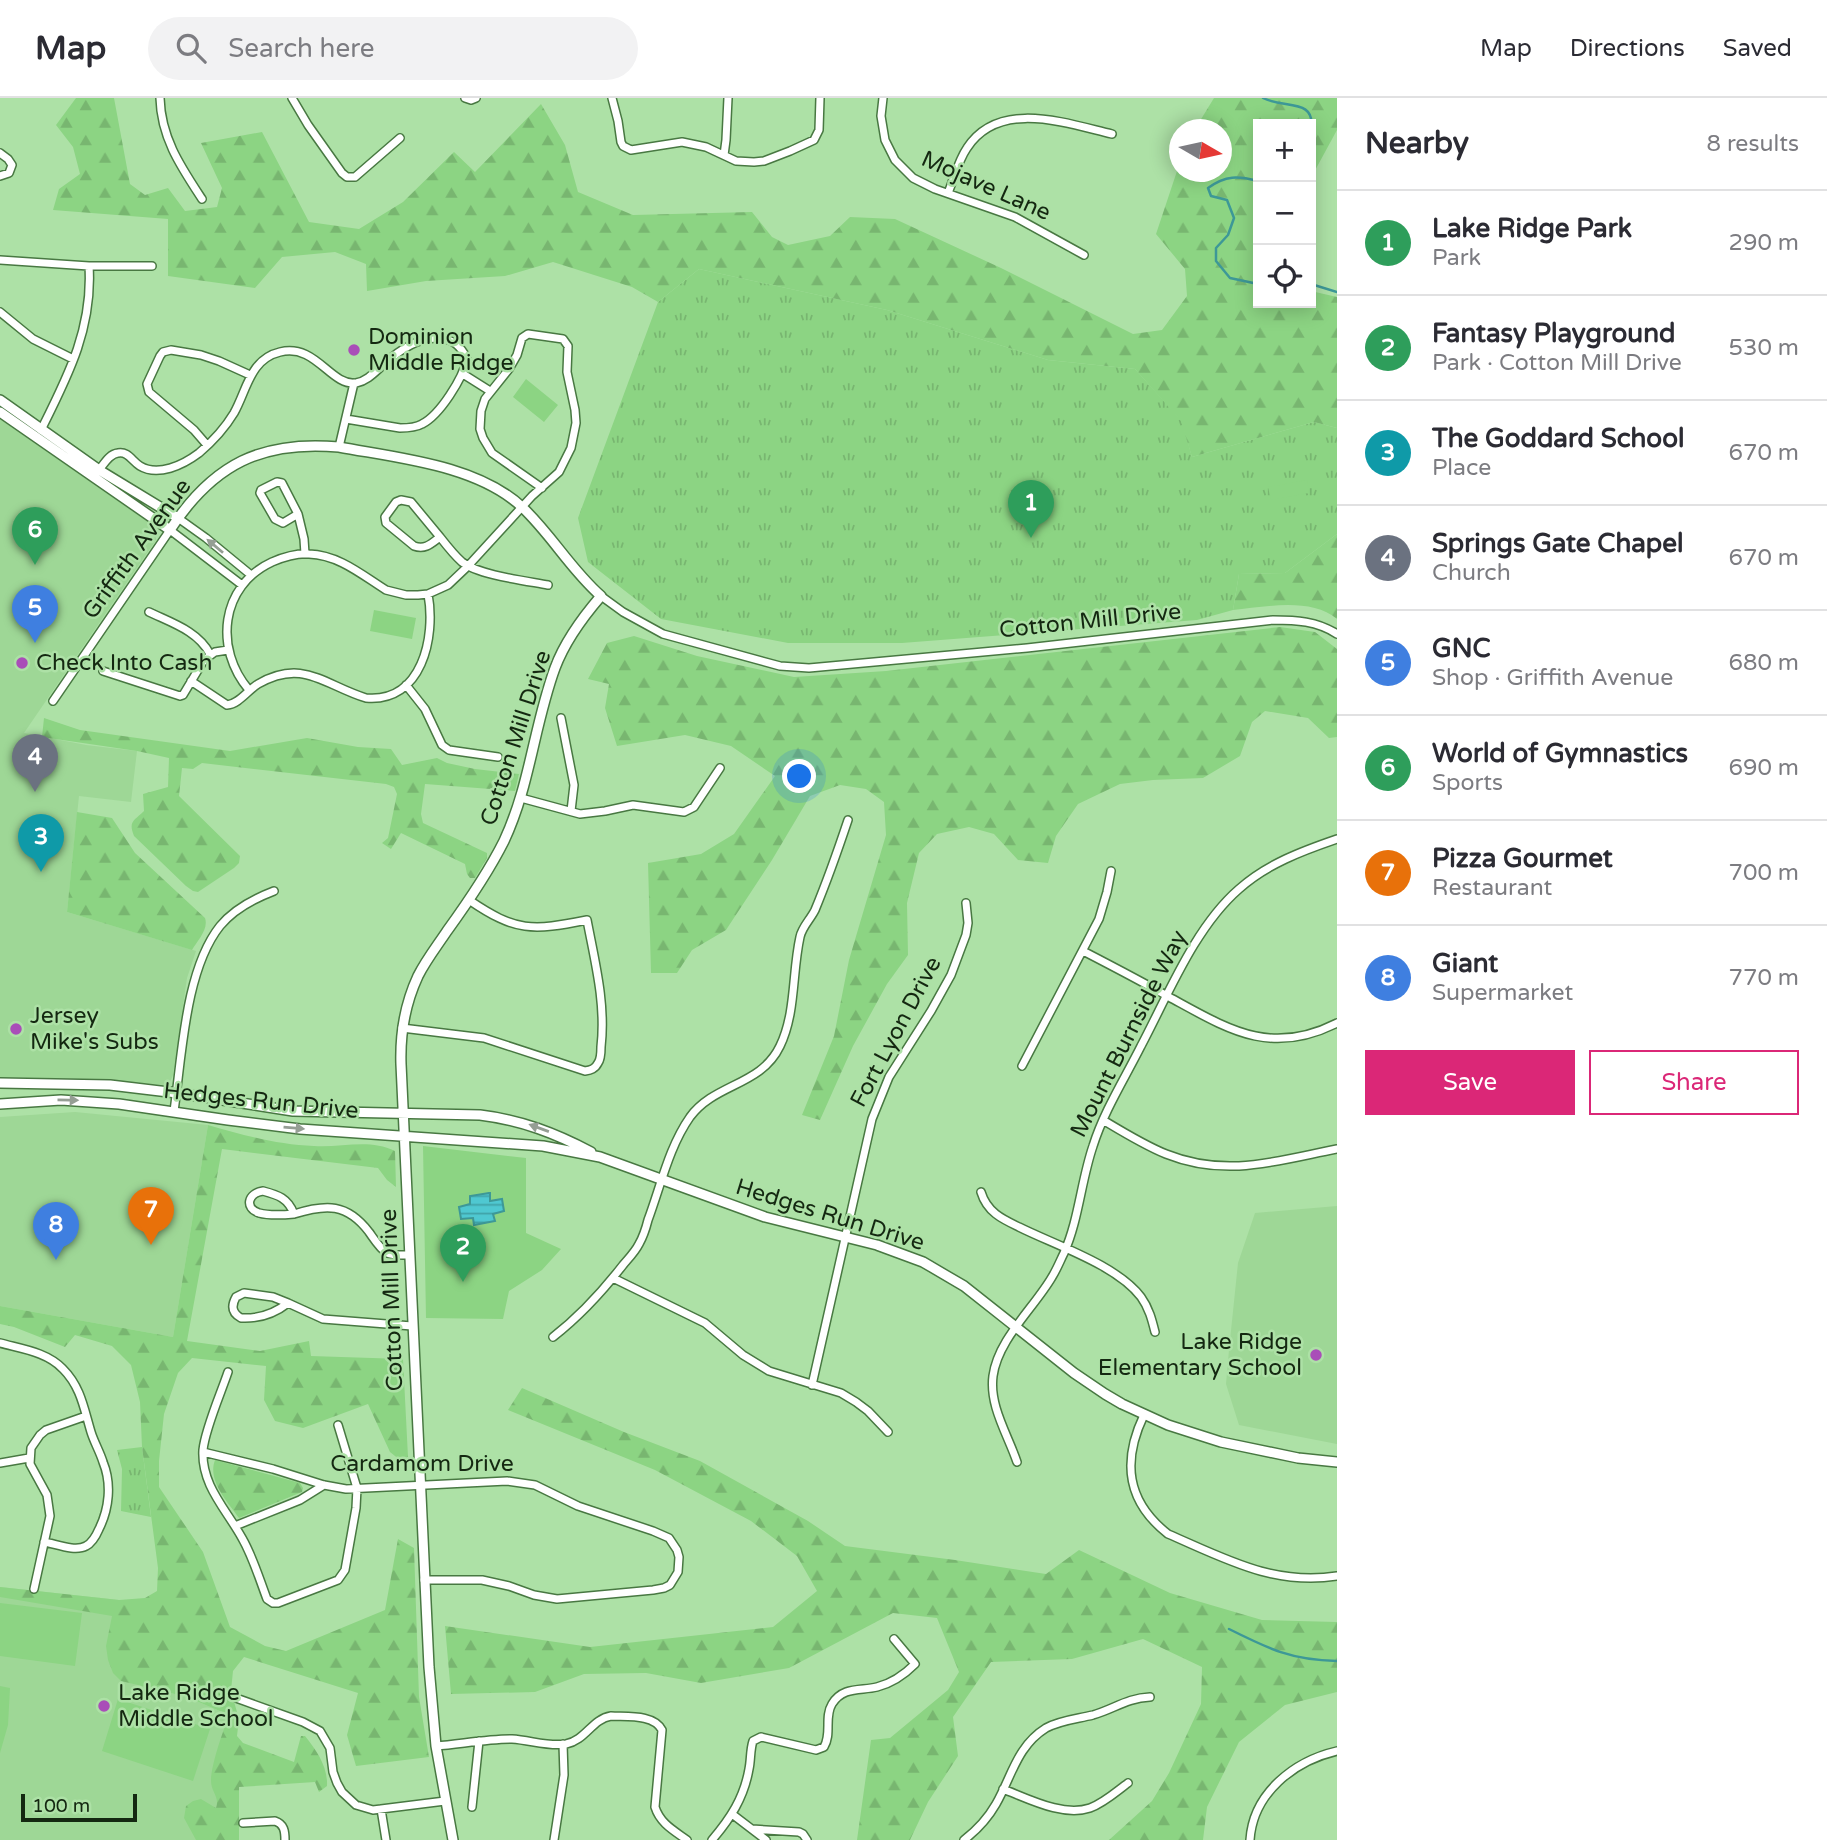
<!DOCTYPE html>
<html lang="en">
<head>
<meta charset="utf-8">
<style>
	:root { --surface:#fff; --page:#f2f2f3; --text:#2b2b33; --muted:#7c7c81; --line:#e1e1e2; --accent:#db2777 }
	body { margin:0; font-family:"Varela Round",sans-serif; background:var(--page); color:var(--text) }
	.controls { position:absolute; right:21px; top:21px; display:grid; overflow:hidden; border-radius:0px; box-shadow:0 4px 18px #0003 }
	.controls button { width:63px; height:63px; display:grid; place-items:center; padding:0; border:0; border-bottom:2px solid var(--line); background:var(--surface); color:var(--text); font:35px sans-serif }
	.compass { position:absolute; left:1169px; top:21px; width:63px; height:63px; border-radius:50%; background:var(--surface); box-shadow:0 4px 18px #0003; rotate:99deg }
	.scale { position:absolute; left:21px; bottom:18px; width:116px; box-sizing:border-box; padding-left:7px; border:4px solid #142811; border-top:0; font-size:19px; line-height:24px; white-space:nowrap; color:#142811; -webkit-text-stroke:5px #ade1a6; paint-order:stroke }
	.you { position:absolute; left:800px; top:679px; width:24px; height:24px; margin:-18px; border:5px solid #fff; border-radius:50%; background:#1a73e8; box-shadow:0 0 0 10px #1a73e833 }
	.badge { display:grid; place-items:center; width:46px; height:46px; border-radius:50%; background:var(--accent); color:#fff; font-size:23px; font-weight:700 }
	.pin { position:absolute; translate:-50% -58px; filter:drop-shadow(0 2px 4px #0008) }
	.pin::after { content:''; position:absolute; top:37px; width:24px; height:21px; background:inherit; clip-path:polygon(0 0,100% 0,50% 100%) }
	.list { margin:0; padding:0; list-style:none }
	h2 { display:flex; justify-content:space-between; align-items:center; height:91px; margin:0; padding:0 28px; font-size:30px }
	h2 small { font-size:23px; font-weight:400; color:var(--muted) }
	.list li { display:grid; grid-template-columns:46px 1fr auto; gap:21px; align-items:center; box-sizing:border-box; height:105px; padding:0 28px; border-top:2px solid var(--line) }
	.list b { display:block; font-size:26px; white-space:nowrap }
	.list p { margin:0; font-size:23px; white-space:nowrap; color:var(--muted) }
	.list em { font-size:23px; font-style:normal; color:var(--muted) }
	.actions { display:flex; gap:14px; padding:21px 28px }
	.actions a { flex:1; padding:16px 0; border:2px solid var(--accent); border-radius:0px; text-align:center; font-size:24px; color:var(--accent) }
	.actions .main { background:var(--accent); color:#fff }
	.icon { flex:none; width:38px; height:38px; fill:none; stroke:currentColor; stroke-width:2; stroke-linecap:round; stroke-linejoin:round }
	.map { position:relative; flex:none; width:1337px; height:1742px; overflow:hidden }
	header { display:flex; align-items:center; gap:42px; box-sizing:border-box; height:98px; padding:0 35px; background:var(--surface); border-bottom:2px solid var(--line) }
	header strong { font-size:33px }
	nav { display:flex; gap:38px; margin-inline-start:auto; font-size:24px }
	.search { width:490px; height:63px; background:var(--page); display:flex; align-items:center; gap:18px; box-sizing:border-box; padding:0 24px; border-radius:38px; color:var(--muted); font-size:26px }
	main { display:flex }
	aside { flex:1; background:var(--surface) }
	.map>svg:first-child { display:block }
	.built { fill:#9ed796 }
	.grass { fill:url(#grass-tufts) }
	.forest { fill:url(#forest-firs) }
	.park { fill:#8cd483 }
	.water { fill:url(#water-rules); stroke:#3d9897; stroke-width:2 }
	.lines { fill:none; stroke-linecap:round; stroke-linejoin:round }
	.stream { stroke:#3d9897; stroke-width:2.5 }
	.minor-casing { stroke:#487842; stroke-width:10 }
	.tertiary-casing { stroke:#487842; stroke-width:12 }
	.minor { stroke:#fff; stroke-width:7 }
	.tertiary { stroke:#fff; stroke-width:9 }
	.oneway { fill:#959e94 }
	.poi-dot { fill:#a94eb8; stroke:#ade1a6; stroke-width:2.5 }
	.labels { text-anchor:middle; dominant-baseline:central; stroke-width:5; stroke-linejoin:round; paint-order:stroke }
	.street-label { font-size:23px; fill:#142811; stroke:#ade1a6 }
	.poi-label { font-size:23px; fill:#142811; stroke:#ade1a6; text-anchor:start }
</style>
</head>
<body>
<header>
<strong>Map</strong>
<div class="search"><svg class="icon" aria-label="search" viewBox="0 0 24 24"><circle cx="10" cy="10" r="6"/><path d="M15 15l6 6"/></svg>Search here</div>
<nav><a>Map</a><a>Directions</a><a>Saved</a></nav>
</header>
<main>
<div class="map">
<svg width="1337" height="1742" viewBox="0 0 1337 1742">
	<defs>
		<pattern id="grass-tufts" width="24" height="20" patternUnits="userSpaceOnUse" patternTransform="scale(1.75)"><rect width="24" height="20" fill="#8cd483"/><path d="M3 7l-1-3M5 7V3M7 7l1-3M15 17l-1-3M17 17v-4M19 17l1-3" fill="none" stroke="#78b670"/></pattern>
		<pattern id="forest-firs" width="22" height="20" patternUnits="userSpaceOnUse" patternTransform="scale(1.75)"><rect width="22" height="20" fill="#8cd483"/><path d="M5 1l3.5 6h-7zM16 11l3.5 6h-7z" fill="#78b670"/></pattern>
		<pattern id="water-rules" width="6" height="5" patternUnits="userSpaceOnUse" patternTransform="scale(1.75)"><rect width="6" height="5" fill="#4fc8d1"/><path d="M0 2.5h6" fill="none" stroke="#40a2a8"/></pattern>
	</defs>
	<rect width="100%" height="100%" fill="#ade1a6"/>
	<path class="built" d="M0 321 154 428 156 434V442L24 635 86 647 137 653 131 704 79 698 67 814 196 853 187 880 173 977 170 984 163 987 102 981 0 979Z
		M75 1014 208 1027 173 1239 0 1208V1019Z
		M1337 1108V1346L1239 1327 1226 1286 1229 1252 1238 1165 1255 1115Z
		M0 1489 119 1502 127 1584 187 1599 229 1617 226 1742H0Z"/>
	<path class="grass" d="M699 171 887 212 1048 262 1135 271 1182 323 1192 359 1314 324 1337 330V436L1285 475 1239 476 1233 512 1197 522 902 545H788L661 521 588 464 578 420 658 204Z
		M142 1349 151 1419 121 1413 122 1371 117 1352Z"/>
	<path class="forest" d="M76 0H114L130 86 145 97 168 90 185 113 217 109 222 90 201 45 262 34 309 124 359 131 403 104 454 54 475 74 541 6 565 47 578 94 633 117 752 114 772 139 788 147 830 138 850 119 895 121 1001 170 1133 236 1162 232 1187 198 1185 171 1156 136 1179 67 1180 74H1222V32L1195 31 1214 0H1337V32L1312 78 1311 84V26H1258V205H1311V193L1337 199V330L1314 324 1192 359 1181 323 1135 271 1048 262 887 212 699 171 658 204 632 189 553 164 505 178 426 183 367 193 366 166 335 154 282 159 255 190 168 178V121L53 112 59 91 80 76 73 49 56 27Z
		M1337 436V521C1311 499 1264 509 1233 512L1239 476 1285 475Z
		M1280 529 1315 534 1337 551V639L1329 640 1308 620 1265 613 1252 624 1240 658 1203 680 1153 682 1120 686 1078 706 1056 738 1048 765 1018 762 994 736 969 729 937 736 919 755 907 805 908 857 887 886 853 948 820 1022 802 1017 834 938 849 862 886 737 884 704 866 691 840 687 810 698 772 762 726 832 692 852 677 875H651L648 765 701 756 734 736 775 678 731 648 685 637 617 648 605 610 609 586 588 581 607 545 634 538 697 558 794 579 886 573Z
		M44 620 80 632 230 653 307 640 358 649 391 651 402 667 437 660 447 665 475 671 519 676 515 693 425 686 421 716 423 725 487 755V760L475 780H470L467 776 465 766 401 735 391 751 382 745 388 740 397 696 394 689 386 686 202 665 193 671 182 670 179 698 240 758 239 765 234 770 198 794 193 793 186 788 134 738C128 723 134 723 144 713L143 696 168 689 169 660 137 653 42 639Z
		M77 714 112 720 135 755 205 820C209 831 197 843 192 852L67 814Z
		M208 1027C243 1037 278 1047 314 1048 341 1050 369 1040 395 1053L396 1089 387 1082 378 1070 222 1051 187 1243 260 1253 309 1243 311 1258 403 1261 408 1359 400 1362 390 1354 368 1306 303 1330 275 1323 264 1302 266 1268 192 1260 178 1275 164 1316 159 1363V1389L203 1454 230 1529 265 1548 286 1553 385 1512 398 1441 414 1450 419 1599 429 1659 356 1668 347 1637 358 1595 244 1559 233 1573 231 1593 239 1621 237 1638 243 1645 294 1664 301 1638H305C317 1653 328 1669 327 1688L319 1694 315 1684 239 1689V1742H196L184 1720 186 1708 193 1703 201 1701 216 1710C220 1699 211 1694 211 1683 211 1666 223 1634 229 1617L187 1599 121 1583 113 1575 108 1562 106 1548 112 1518 0 1499V1489L119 1502 145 1500 157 1493 158 1470 142 1349 140 1304 131 1267 112 1248 75 1237 65 1249 14 1229 0 1226V1208L173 1239Z
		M522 1290 624 1334 700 1363 808 1423 845 1448 955 1462 1046 1476 1079 1452 1170 1495 1262 1522 1337 1524V1594L1285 1607 1239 1644 1207 1709 1203 1742H1109L1152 1703 1169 1675 1201 1606 1202 1569 1143 1541 1072 1561 991 1564 953 1619 958 1658 928 1704 910 1742H857L871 1642 890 1640 948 1592 959 1574 937 1520 893 1515 789 1570 701 1585 646 1575 584 1576 535 1594 451 1596 445 1528 590 1549 773 1529 817 1493 797 1458 751 1423 655 1372 508 1312Z
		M215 1362 300 1385 303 1390 302 1394 239 1420C228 1404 207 1383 215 1362Z"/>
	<path class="park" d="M526 281 558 307 544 324 513 299Z
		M1307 382 1309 395 1271 402 1268 389Z
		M374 512 416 520 412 541 370 533Z
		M423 1048 526 1060V1135L561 1151 542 1172 509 1193 503 1221 426 1220Z
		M0 1505 82 1515 75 1568 0 1558Z
		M0 1588 10 1590 8 1627 0 1655Z
		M118 1601 210 1631 193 1683 102 1653Z"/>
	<path class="water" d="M489 1095H490V1103L502 1101 504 1113 493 1116 495 1123 474 1127 473 1120 461 1121 459 1109 470 1106V1098Z"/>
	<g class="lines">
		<path class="stream" d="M1263 0C1284 11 1316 0 1311 31
			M1258 83C1238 78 1226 77 1208 90L1211 98 1227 102 1234 120 1228 137 1216 150V163L1230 180 1258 186
			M1311 186 1337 194
			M1229 1531C1269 1551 1291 1562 1337 1563"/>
		<g class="minor-casing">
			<path id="minor" d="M160 0C161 40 181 69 202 101
				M292 0 308 27 342 75 347 79H355L400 40
				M465 0 471 2 476 0
				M612 0 618 23 621 44 623 48 631 52 682 44 706 49 736 63 754 64 764 63 790 53 814 42 819 32 820 0
				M883 0 881 18 885 42 895 62 913 80 935 91 1015 119 1084 157
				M0 55 8 61 12 67 9 75 0 78
				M724 57 726 42 728 0
				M948 95C954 81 958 63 967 50 999 1 1065 25 1112 36
				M0 162 89 168H152
				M0 214 33 241 73 261
				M463 276 490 293
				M41 332C68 278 93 230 89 168
				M207 347 194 332 149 294 147 286 160 258 163 254 171 252 201 257 219 263 250 277
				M339 349 354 285
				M99 372C104 366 109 356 118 355 128 353 132 363 140 368 158 379 183 367 199 355 212 344 225 330 234 315 247 292 250 261 280 254 316 245 330 288 356 285 367 283 375 274 383 267 398 253 417 239 439 240 453 241 461 248 467 261 463 280 440 317 422 326 415 330 407 330 400 330L346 321
				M277 384 282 385 298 416 283 425 275 421 260 395 261 392Z
				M401 402 411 404 440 439C431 446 425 452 414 448L386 425 385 419 396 404Z
				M298 416 304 441 305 456
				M178 420 206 440 251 477
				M440 439C447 448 454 457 462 464 478 477 527 483 548 487
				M601 498 623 514 663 536 780 568 809 570 1027 550 1273 522C1296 522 1317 523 1337 536
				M149 514C172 525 198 533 210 556
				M103 573 180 598 183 597 204 562 215 554 228 552
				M191 583 227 607C239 606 248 592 258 586 303 560 324 587 366 600 422 605 436 539 428 496
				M406 587 425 611 442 647 449 652 498 659
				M249 592C214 551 220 488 272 464 284 459 296 455 309 456 339 457 362 477 386 492L406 497H418L428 496 448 487 468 468 532 398 559 374 571 350 576 325 575 312 567 274 568 248 563 241 528 236 522 240 517 257 509 271 485 301 481 313 480 331 483 340 492 355 542 390
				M53 603 170 432 242 487
				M561 620 574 687 571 713
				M521 700 580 716 605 713 633 707 684 714 694 709 720 670
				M1083 853C1112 868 1141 883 1169 899 1228 931 1270 959 1337 925
				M402 930 484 940 585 973C591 972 595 971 598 965 601 961 601 954 601 949 606 906 595 864 587 822 532 833 516 834 469 802
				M1022 968 1099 821 1107 794 1111 773
				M174 1013C182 958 185 872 220 828 234 811 253 801 274 793
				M1103 1022C1123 1034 1144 1047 1166 1056 1226 1080 1276 1063 1337 1051
				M263 1093C278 1097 288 1100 294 1116 283 1117 270 1118 259 1115 244 1110 248 1095 263 1093Z
				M981 1094C987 1114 1002 1121 1019 1129 1055 1147 1117 1167 1141 1199 1149 1210 1152 1222 1155 1234
				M294 1116C326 1106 347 1105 369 1134 374 1141 380 1151 387 1155 394 1158 402 1157 410 1157
				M613 1180 705 1225 743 1257 769 1273 841 1295 856 1304 868 1313 888 1334
				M244 1195 273 1199 288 1205C274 1216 259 1221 241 1220 232 1215 231 1208 236 1199Z
				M288 1205 323 1221 412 1228
				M553 1239C580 1218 602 1194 623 1167 628 1161 635 1154 639 1146 643 1139 646 1130 648 1122 661 1087 669 1049 690 1019 715 985 761 988 780 948 796 915 792 875 800 839 802 829 810 822 815 812 827 783 838 752 848 722
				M0 1245C22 1251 47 1254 63 1271 81 1289 84 1311 91 1334 94 1344 100 1354 103 1364 112 1386 109 1411 99 1431 96 1438 92 1445 86 1448 75 1454 56 1446 44 1444
				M228 1274C221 1295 205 1331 203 1352 201 1387 226 1411 242 1440 253 1459 259 1480 267 1501L273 1505H278L338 1482 345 1472 356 1410 357 1390 338 1327
				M812 1287 872 1021 889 979 931 913 951 877 966 837 968 825 966 805
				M1144 1317C1122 1363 1126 1403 1168 1436 1224 1460 1273 1488 1337 1478
				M203 1354 273 1371 324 1387 346 1391 507 1383 535 1387 578 1408 653 1433 669 1440 677 1452 679 1459 678 1474 670 1487 664 1490 653 1492 557 1501 534 1497 509 1488 482 1482H424
				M1017 1364C1008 1337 989 1308 993 1278 998 1241 1034 1210 1052 1179 1057 1171 1060 1163 1064 1155 1079 1121 1081 1083 1093 1048 1104 1013 1125 980 1141 948 1168 897 1195 829 1239 791 1267 766 1302 753 1337 741
				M0 1365 29 1360
				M235 1428 300 1402 324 1387
				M34 1491 50 1418 47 1397 30 1366 31 1350 40 1337 46 1332 86 1318
				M236 1600 303 1624 320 1633 330 1650 333 1674 337 1685 342 1694 356 1707 373 1712 445 1703
				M436 1648C461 1646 487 1641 512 1641 530 1642 549 1649 566 1646 586 1642 592 1621 611 1618 627 1619 654 1616 662 1632L655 1709C660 1725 673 1732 687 1742
				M1003 1691C1029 1701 1063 1719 1090 1710 1104 1705 1117 1693 1128 1685
				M472 1709 479 1643
				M381 1711 386 1742
				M732 1716 766 1742
				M243 1725 275 1723C284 1726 285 1733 285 1742
				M752 1731 799 1734 803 1736 807 1742
				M554 1742 564 1677 563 1646
				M712 1742C730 1721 744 1700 749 1671 751 1662 750 1652 753 1643L761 1639 816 1652 824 1649C832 1636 824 1619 832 1606 843 1588 861 1593 877 1589 893 1585 904 1577 915 1566L894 1541
				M964 1742C977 1732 988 1720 996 1706 1012 1678 1017 1648 1046 1630 1061 1622 1077 1621 1093 1617 1114 1611 1127 1600 1150 1599
				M1250 1742C1253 1695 1294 1663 1337 1653"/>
		</g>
		<g class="tertiary-casing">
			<path id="tertiary" d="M0 302 99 372 178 420
				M0 314 170 432C213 366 262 342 339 349 398 360 477 367 522 409 551 436 571 472 601 498 582 520 565 543 555 570 534 627 530 688 504 743 488 775 468 804 447 833 437 848 426 862 418 878 405 906 400 935 401 966L429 1569 436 1648 453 1742
				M0 985 110 987 177 995 293 1013 480 1017C521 1022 555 1035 591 1054
				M0 1006 61 1002 119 1006 228 1022 300 1031 543 1048 600 1059 765 1119 877 1147 923 1164 964 1188 1074 1275 1105 1296 1122 1306 1168 1327 1221 1344 1298 1360 1337 1364"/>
		</g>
		<use href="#minor" class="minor"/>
		<use href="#tertiary" class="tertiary"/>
	</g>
	<defs><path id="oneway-solid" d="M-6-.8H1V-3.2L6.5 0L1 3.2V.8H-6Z" transform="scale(1.75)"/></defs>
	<g class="oneway">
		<use href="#oneway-solid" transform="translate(215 448) rotate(-140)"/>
		<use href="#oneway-solid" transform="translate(68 1002) rotate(1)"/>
		<use href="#oneway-solid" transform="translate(294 1030) rotate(5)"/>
		<use href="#oneway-solid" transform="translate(539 1030) rotate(-160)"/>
	</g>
	<g class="poi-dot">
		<circle cx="354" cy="252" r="7"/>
		<circle cx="22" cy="565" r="7"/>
		<circle cx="16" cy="931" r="7"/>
		<circle cx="1316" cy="1257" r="7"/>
		<circle cx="104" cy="1608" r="7"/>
	</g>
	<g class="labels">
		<g class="street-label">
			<text transform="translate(986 88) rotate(24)">Mojave Lane</text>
			<text transform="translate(137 451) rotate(-54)">Griffith Avenue</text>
			<text transform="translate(1090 523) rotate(-6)">Cotton Mill Drive</text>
			<text transform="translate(516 640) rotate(-72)">Cotton Mill Drive</text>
			<text transform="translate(896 934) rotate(-62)">Fort Lyon Drive</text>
			<text transform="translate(1129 936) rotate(-63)">Mount Burnside Way</text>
			<text transform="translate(261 1003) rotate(6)">Hedges Run Drive</text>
			<text transform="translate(830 1117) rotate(17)">Hedges Run Drive</text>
			<text transform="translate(392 1202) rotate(-92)">Cotton Mill Drive</text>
			<text x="422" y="1366">Cardamom Drive</text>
		</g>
		<g class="poi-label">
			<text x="368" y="239">Dominion<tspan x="368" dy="26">Middle Ridge</tspan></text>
			<text x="36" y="565">Check Into Cash</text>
			<text x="30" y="918">Jersey<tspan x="30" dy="26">Mike's Subs</tspan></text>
			<text x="1302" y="1244" text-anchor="end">Lake Ridge<tspan x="1302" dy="26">Elementary School</tspan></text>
			<text x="118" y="1595">Lake Ridge<tspan x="118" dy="26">Middle School</tspan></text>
		</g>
	</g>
</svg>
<div class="controls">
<button>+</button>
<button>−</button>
<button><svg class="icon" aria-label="locate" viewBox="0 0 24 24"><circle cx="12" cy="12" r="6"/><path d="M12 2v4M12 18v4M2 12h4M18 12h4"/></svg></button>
</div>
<svg class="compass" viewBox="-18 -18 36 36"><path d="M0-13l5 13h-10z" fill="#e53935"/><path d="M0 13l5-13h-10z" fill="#7c7c81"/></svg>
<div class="scale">100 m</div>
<div class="you"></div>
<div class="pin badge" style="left:1031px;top:440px;background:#2e9e5b">1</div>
<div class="pin badge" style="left:463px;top:1184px;background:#2e9e5b">2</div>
<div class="pin badge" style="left:41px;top:774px;background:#0f9aa8">3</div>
<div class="pin badge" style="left:35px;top:694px;background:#6b7280">4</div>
<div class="pin badge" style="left:35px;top:545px;background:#3f7fe0">5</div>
<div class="pin badge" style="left:35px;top:467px;background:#2e9e5b">6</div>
<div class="pin badge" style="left:151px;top:1147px;background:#e8710a">7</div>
<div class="pin badge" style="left:56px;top:1162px;background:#3f7fe0">8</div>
</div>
<aside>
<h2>Nearby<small>8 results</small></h2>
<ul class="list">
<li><span class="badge" style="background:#2e9e5b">1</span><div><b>Lake Ridge Park</b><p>Park</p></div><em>290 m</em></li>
<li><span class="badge" style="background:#2e9e5b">2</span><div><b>Fantasy Playground</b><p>Park · Cotton Mill Drive</p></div><em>530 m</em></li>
<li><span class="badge" style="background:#0f9aa8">3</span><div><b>The Goddard School</b><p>Place</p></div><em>670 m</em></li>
<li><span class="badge" style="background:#6b7280">4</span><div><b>Springs Gate Chapel</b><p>Church</p></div><em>670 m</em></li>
<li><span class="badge" style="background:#3f7fe0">5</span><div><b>GNC</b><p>Shop · Griffith Avenue</p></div><em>680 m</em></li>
<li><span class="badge" style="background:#2e9e5b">6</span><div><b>World of Gymnastics</b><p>Sports</p></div><em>690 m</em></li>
<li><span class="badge" style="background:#e8710a">7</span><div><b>Pizza Gourmet</b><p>Restaurant</p></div><em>700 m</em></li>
<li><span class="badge" style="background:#3f7fe0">8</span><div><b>Giant</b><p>Supermarket</p></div><em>770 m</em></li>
</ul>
<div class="actions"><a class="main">Save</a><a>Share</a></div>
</aside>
</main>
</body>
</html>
